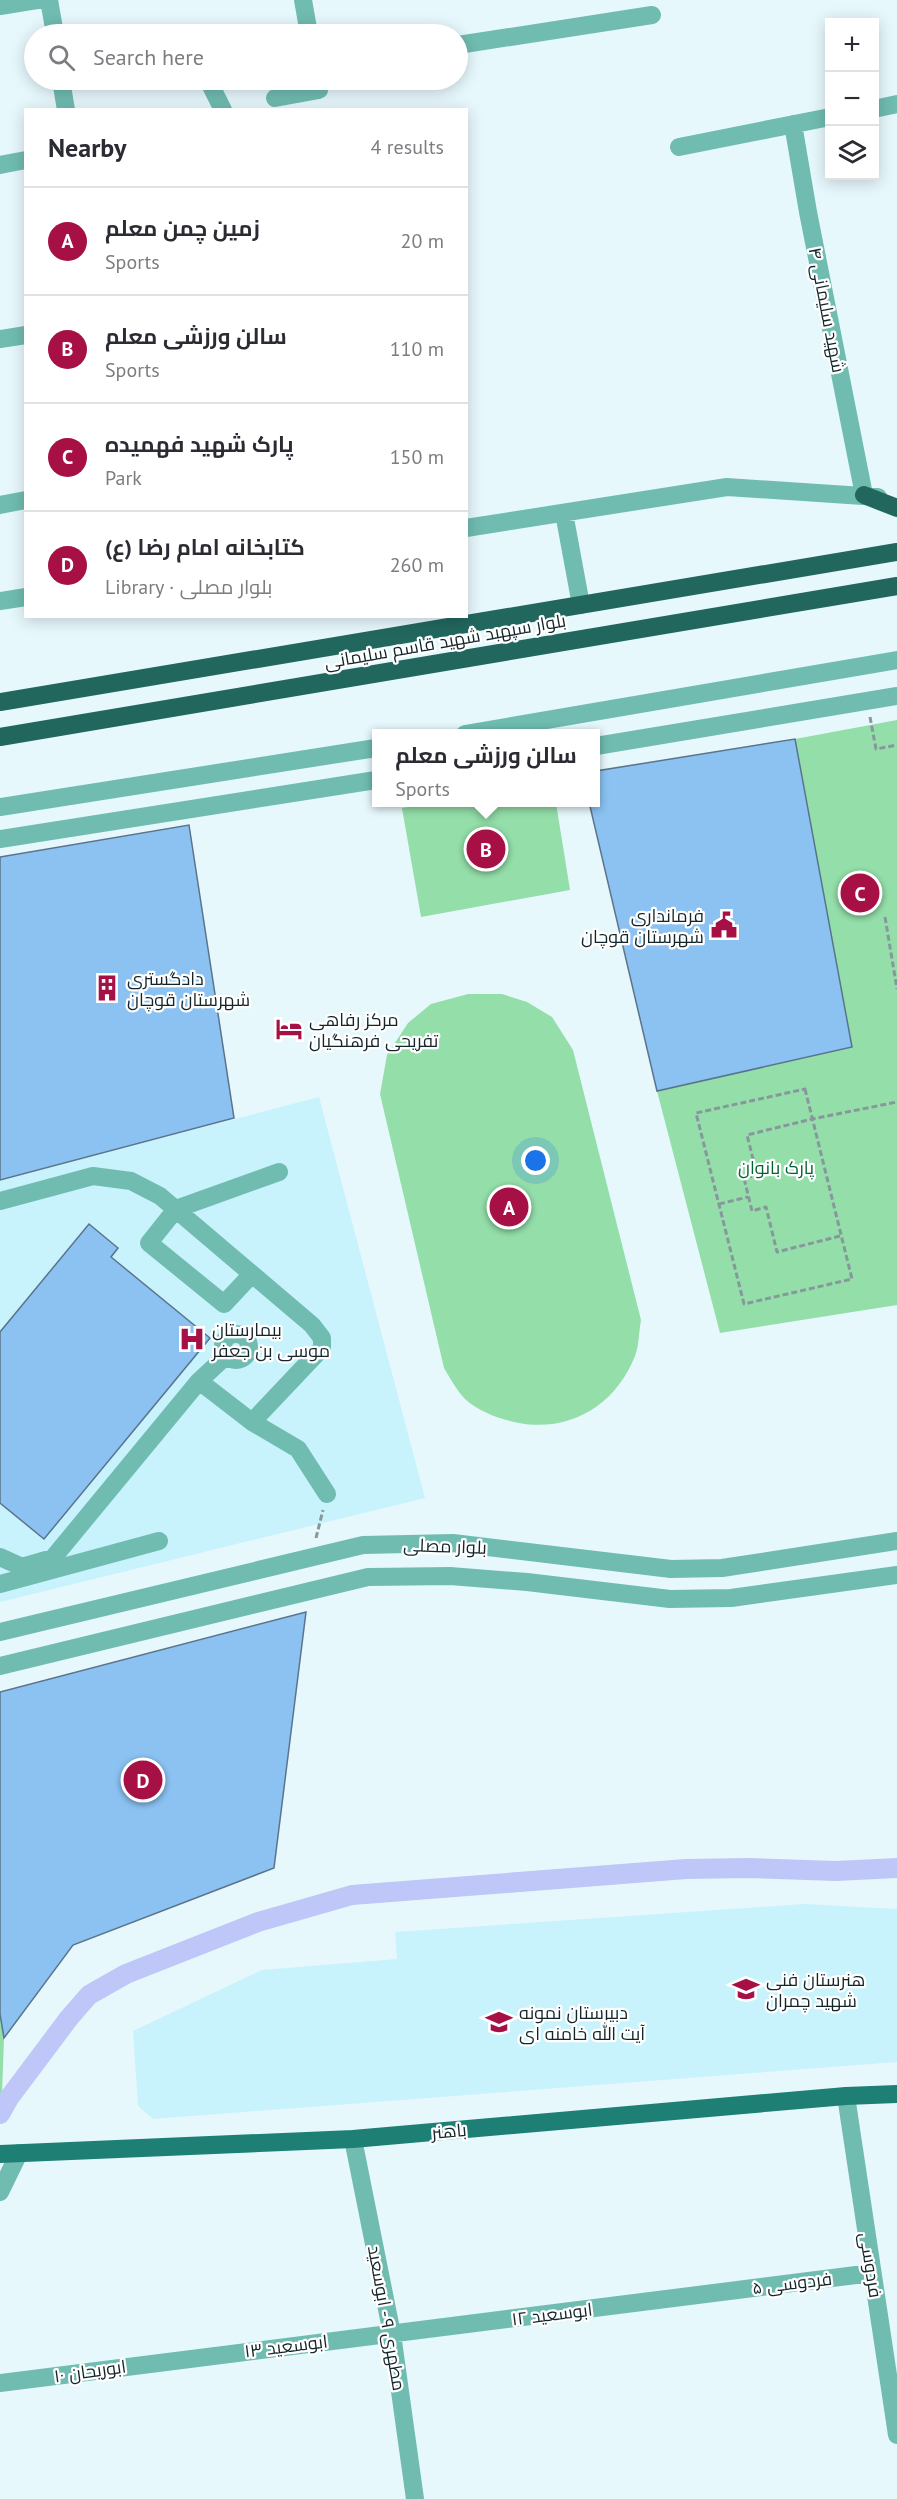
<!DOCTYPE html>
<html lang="en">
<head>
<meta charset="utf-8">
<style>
	:root { --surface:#fff; --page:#f7f7f7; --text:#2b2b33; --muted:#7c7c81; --line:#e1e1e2; --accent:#a71044 }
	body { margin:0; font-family:"PT Sans",Cairo,sans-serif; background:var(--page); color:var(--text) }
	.controls { position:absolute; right:18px; top:18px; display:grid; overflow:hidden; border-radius:0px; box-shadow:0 3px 15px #0003 }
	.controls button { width:54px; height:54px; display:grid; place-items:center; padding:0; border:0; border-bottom:2px solid var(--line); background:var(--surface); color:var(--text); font:30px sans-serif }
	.you { position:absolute; left:536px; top:1161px; width:21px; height:21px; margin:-15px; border:4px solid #fff; border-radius:50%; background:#1a73e8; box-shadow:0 0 0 9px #1a73e833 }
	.badge { display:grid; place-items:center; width:39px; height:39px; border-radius:50%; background:var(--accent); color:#fff; font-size:20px; font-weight:700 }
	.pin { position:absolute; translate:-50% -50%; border:3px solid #fff; box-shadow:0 2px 6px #0006 }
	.popup { position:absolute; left:372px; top:729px; width:228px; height:78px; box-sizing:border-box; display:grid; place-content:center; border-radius:0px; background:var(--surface); filter:drop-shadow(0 2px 4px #0005); font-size:20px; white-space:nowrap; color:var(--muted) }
	.popup b { font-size:22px; color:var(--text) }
	.popup::after { content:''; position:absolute; left:50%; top:100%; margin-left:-12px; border:12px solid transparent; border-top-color:var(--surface) }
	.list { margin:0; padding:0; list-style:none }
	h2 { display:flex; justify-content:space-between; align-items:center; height:78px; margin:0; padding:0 24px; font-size:26px }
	h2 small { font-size:20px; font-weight:400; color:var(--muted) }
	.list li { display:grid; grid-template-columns:39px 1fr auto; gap:18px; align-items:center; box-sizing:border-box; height:108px; padding:0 24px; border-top:2px solid var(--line) }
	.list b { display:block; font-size:22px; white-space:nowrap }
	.list p { margin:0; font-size:20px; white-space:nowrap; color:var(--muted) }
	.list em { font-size:20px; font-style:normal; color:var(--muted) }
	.icon { flex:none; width:33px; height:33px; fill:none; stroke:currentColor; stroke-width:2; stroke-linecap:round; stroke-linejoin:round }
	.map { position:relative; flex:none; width:897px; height:2499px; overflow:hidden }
	.search { position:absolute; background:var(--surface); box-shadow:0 3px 15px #0003; left:24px; top:24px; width:444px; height:66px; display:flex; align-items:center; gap:15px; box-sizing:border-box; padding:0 21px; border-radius:33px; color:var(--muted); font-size:22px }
	.panel { position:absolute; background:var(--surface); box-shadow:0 3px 15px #0003; left:24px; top:108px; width:444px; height:510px; border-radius:0px }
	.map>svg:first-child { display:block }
	.built { fill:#c8f2fc }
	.green { fill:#93dea9 }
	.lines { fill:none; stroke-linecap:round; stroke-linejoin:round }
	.canal { stroke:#bec7f7; stroke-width:20 }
	.building { fill:#8bc2f2; stroke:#5a748b; stroke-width:1.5 }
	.path { stroke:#87989c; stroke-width:3; stroke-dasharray:6 3; stroke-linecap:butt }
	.minor { stroke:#70bcb1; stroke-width:18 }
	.major { stroke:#1e8075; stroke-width:18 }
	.highway { stroke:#22675e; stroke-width:18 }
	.labels { text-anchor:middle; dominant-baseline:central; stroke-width:4.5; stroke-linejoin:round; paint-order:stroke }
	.street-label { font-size:18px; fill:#142529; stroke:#fff }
	.poi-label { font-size:18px; fill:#142529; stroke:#fff; text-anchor:start }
	.park-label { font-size:18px; fill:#026432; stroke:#fff }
</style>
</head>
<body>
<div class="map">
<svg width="897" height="2499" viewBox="0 0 897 2499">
	<rect width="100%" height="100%" fill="#e7f8fc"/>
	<path class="built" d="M319 1097 425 1498 0 1602V1180Z
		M804 1904 897 1909V2062L153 2119 138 2106 133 2031 262 1970 397 1959 395 1932Z"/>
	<path class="green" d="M897 720V1305L720 1333 657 1091 851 1047 795 739Z
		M436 803H556L570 890 421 917 402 808Z
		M468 994H502L527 1002 552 1017 573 1050 641 1320C639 1331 639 1346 635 1356 615 1407 567 1434 514 1422 497 1418 478 1411 465 1399 457 1391 450 1378 444 1368L380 1094 387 1055 408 1023 431 1004Z
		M0 2014 4 2038 2 2094 0 2099Z"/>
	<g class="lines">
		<path class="canal" d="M0 2114 9 2098 69 2018 89 1995 126 1974 258 1922 352 1895 686 1869 750 1868 836 1871 897 1868"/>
	</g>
	<path class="building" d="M795 739 852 1047 657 1091 589 802H596V771Z
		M189 825 234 1118 0 1180V857Z
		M89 1224 118 1248 111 1257 210 1338 44 1539 0 1503V1332Z
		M306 1612 274 1868 73 1945 4 2038 0 2014V1692Z"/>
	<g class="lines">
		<path class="path" d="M870 717 876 749 897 745
			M885 917 897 989
			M805 1089 852 1279 744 1304 696 1113Z
			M719 1204 748 1197
			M840 1236 777 1252 766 1207 752 1211 744 1178 757 1175 747 1135 812 1119 897 1102
			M316 1538 323 1510"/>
		<path class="minor" d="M49 0 55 34
			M303 0 309 34
			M0 6 37 0
			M458 45 652 15
			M61 80 66 110
			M208 80 223 110
			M275 98 319 90 317 80
			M874 109 897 104
			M793 124 808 212 864 495
			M679 147 830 117
			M0 165 26 160
			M0 339 26 335
			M0 505 26 500
			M564 513 581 605
			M466 528 727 487 878 497
			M0 601 26 597
			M465 734 897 660
			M596 746 897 696
			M0 807 376 748
			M0 839 376 780
			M0 1201 93 1176 131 1181 160 1196 312 1325 322 1338V1348L252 1422
			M252 1274 224 1304 149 1243 176 1209 279 1172
			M223 1347a13 13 0 1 1 26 0a13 13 0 1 1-26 0Z
			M199 1381 226 1356
			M0 1557 22 1567 53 1558 199 1381 252 1422 298 1449 327 1494
			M0 1584 159 1541
			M0 1632 363 1545 453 1543 671 1569 722 1568 897 1541
			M0 1666 368 1577 450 1576 527 1582 670 1599 731 1598 897 1575
			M846 2096 897 2435
			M353 2139 392 2334 415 2499
			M0 2192 19 2153
			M0 2383 872 2273"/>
		<path class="major" d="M0 2154 353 2139 846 2096 897 2094"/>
		<path class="highway" d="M864 495 897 508
			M0 702 897 552
			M0 737 897 586"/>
	</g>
	<defs>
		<g id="civic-bare" transform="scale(2.07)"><path d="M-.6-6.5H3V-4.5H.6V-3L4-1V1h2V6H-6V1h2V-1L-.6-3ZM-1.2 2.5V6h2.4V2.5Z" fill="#a71044" stroke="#fff" stroke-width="2.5" paint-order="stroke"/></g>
		<g id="building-bare" transform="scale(2.07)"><path d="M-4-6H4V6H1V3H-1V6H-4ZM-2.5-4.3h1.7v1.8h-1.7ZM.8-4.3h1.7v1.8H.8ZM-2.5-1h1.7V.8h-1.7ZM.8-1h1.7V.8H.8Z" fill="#a71044" stroke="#fff" stroke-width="2.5" paint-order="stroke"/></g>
		<g id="hotel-bare" transform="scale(2.07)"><path d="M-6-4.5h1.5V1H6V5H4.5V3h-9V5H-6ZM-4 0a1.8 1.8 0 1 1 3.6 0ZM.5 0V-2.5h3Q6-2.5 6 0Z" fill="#a71044" stroke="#fff" stroke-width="2.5" paint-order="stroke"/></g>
		<g id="hospital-bare" transform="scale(2.07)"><path d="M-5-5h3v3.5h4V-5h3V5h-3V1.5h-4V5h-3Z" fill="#a71044" stroke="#fff" stroke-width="2.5" paint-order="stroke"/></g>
		<g id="school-bare" transform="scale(2.07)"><path d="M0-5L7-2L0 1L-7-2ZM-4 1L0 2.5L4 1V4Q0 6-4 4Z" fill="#a71044" stroke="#fff" stroke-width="2.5" paint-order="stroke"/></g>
	</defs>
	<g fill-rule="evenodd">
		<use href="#civic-bare" x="724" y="925"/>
		<use href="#building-bare" x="107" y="988"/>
		<use href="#hotel-bare" x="289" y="1029"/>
		<use href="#hospital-bare" x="192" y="1339"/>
		<use href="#school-bare" x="746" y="1989"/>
		<use href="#school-bare" x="499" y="2022"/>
	</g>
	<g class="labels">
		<g class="street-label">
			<text transform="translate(827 310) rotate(79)">شهید سلیمانی ۴</text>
			<text transform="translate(445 641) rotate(-10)">بلوار سپهبد شهید قاسم سلیمانی</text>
			<text transform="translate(445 1546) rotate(2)">بلوار مصلی</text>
			<text transform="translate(449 2131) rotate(-5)">باهنر</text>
			<text transform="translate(871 2265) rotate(81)">فردوسی</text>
			<text transform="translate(792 2283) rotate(-7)">فردوسی ۵</text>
			<text transform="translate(552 2314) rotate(-7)">ابوسعید ۱۲</text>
			<text transform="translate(387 2318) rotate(80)">مطهری ۹ - ابوسعید</text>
			<text transform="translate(286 2346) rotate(-7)">ابوسعید ۱۳</text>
			<text transform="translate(90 2371) rotate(-8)">ابوریحان ۱۰</text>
		</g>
		<g class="poi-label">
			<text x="704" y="915" text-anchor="end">فرمانداری<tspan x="704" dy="21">شهرستان قوچان</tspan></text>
			<text x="127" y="978">دادگستری<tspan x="127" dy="21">شهرستان قوچان</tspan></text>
			<text x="309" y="1019">مرکز رفاهی<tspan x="309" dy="21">تفریحی فرهنگیان</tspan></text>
			<text x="212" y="1329">بیمارستان<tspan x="212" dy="21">موسی بن جعفر</tspan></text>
			<text x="766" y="1979">هنرستان فنی<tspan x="766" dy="21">شهید چمران</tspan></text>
			<text x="519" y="2012">دبیرستان نمونه<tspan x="519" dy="21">آیت الله خامنه ای</tspan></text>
		</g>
		<g class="park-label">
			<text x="776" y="1167">پارک بانوان</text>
		</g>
	</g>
</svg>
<div class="controls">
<button>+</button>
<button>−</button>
<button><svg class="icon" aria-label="layers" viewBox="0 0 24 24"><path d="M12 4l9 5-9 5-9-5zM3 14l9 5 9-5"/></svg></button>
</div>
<div class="you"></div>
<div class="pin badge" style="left:509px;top:1207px">A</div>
<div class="pin badge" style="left:486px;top:849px">B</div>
<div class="popup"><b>سالن ورزشی معلم</b>Sports</div>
<div class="pin badge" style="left:860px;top:893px">C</div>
<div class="pin badge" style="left:143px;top:1780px">D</div>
<div class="search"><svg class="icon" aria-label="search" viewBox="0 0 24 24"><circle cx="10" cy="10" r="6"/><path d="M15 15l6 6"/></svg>Search here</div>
<section class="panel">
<h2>Nearby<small>4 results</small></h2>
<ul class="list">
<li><span class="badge">A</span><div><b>زمین چمن معلم</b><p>Sports</p></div><em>20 m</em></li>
<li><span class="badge">B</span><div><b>سالن ورزشی معلم</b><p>Sports</p></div><em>110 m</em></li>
<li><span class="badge">C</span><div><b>پارک شهید فهمیده</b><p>Park</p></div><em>150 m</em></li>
<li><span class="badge">D</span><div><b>کتابخانه امام رضا (ع)</b><p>Library · بلوار مصلی</p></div><em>260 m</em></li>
</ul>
</section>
</div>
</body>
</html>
